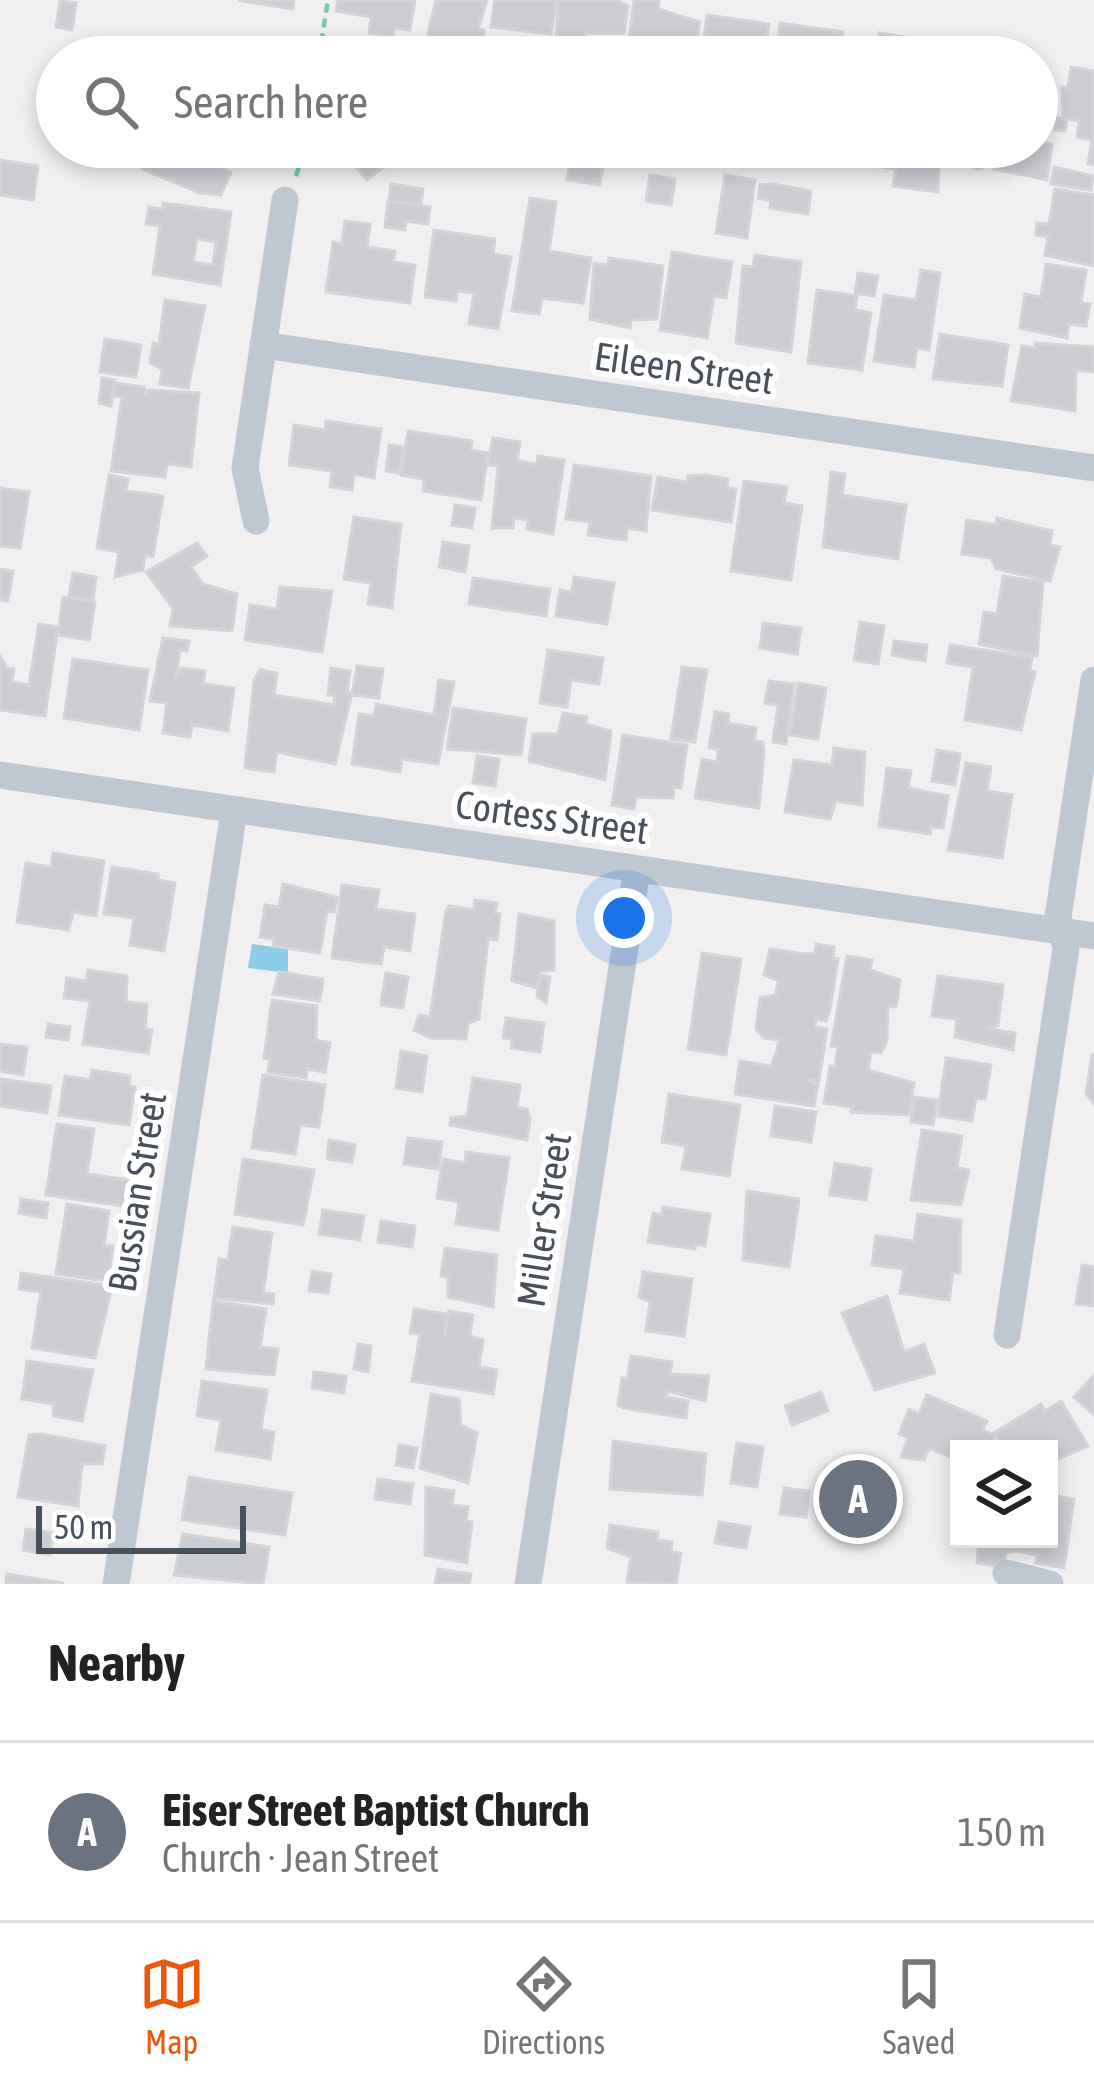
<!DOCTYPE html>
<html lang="en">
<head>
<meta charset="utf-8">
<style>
	:root { --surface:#fff; --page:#f6f6f6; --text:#222; --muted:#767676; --line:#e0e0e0; --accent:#ea580c }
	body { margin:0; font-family:"Asap Condensed",sans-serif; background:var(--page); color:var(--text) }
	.controls { position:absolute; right:36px; bottom:36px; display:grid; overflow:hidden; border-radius:0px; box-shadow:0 6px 18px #0003 }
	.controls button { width:108px; height:108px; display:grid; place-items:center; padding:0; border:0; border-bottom:3px solid var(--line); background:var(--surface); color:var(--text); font:60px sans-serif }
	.scale { position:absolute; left:36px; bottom:30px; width:210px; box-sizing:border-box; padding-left:12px; border:6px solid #47505b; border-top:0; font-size:33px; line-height:42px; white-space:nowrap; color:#47505b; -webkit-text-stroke:9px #fff; paint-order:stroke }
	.you { position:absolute; left:624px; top:918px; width:42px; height:42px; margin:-30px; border:9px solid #fff; border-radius:50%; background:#1a73e8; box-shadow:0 0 0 18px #1a73e833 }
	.badge { display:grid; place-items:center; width:78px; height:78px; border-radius:50%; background:var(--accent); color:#fff; font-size:39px; font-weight:700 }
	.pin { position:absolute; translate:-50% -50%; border:6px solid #fff; box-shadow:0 3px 12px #0006 }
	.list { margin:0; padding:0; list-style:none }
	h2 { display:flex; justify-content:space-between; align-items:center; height:156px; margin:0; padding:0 48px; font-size:51px }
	h2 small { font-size:39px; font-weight:400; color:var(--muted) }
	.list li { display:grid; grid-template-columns:78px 1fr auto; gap:36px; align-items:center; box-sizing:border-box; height:180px; padding:0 48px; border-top:3px solid var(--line) }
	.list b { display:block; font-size:45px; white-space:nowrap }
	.list p { margin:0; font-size:39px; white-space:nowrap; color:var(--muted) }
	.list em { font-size:39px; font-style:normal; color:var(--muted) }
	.icon { flex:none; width:66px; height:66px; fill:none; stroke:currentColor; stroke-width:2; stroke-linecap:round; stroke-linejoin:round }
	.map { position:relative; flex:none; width:1094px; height:1584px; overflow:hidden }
	.search { position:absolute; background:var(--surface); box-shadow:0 6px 18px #0003; left:36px; right:36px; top:36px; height:132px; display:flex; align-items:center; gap:30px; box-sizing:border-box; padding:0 42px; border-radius:66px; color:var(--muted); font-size:45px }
	.sheet { height:336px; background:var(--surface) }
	nav { display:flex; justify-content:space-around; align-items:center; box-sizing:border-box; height:168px; border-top:3px solid var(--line); background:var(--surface); font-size:33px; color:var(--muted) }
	nav a { display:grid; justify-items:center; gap:6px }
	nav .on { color:var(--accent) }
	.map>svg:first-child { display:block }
	.water { fill:#8dcde9 }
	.building { fill:#cccdd3; stroke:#d3d4da; stroke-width:3; fill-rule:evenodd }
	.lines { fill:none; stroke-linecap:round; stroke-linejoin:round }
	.path { stroke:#77caaa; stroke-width:4.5; stroke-dasharray:9 6; stroke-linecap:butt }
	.minor { stroke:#bfc7d0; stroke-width:27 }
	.labels { text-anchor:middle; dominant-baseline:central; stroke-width:12; stroke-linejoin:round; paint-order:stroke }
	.street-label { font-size:39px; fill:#47505b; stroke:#fff }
</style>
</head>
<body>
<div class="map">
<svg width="1094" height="1584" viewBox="0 0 1094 1584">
	<rect width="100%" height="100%" fill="#f1efef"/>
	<path class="water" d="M252 944 288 949V973L248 968Z"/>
	<path class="building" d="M238 0H294L293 9Z
		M338 0H415L410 30 394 28 393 36 369 33 371 17 336 11Z
		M436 0H487L478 29 484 30 480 54 433 57 428 33Z
		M495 0H557L551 34 491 27Z
		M559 0H617L628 6 624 33H585L583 41 556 37Z
		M634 0H659L658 9 700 22 694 57 627 54Z
		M60 1 76 3 72 30 56 27Z
		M707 15 769 24 764 57H701Z
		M780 23 843 32 839 57H775Z
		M879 33 941 43 939 57H893L894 51 877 49Z
		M391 42 408 44 406 57H388Z
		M1071 67 1094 71V165L1088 164 1092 140 1077 137 1079 121 1067 119 1065 131 1055 130 1057 118 1063 119 1062 87 1068 88Z
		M1037 142 1052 144 1047 180 994 169 997 147H1037Z
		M151 147H212L206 162 231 172 221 195 200 193 142 169Z
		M331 147H407L408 148 367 180 348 157 342 161Z
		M417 147H456L454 163 415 157Z
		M646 147H680L678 161 645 156Z
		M878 147H940L938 192 893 186 896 169 880 167Z
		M967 158a11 11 0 1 1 22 0a11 11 0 1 1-22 0Z
		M571 155 604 160 600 185 567 180Z
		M0 160 38 166 33 200 0 195Z
		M1054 167 1093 176 1091 190 1051 184Z
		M650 175 675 179 671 205 646 201Z
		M725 175 755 180 747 238 716 233Z
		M391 184 423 189 421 205 389 201Z
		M773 184 811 191 808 214 770 208 771 201 758 198 760 185Z
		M1055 189 1094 195V266L1045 255 1048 237 1036 235 1037 223 1049 224Z
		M530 198 556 202 549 251 591 258 583 303 542 298 539 314 512 311Z
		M388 201 430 207 428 224 406 221 405 230 385 227Z
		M163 203 231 212 220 285 153 274 160 226 146 224 149 207 163 209ZM197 239 216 242 213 265 193 262Z
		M345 221 370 224 367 247 395 251 393 262 415 265 410 303 326 292 333 242 342 244Z
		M434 230 495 239 493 254 511 257 498 329 469 324 474 293 457 291 456 301 425 297Z
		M672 252 732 262 726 298 714 296 707 338 660 330Z
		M755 255 801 262 791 352 736 343 743 266 753 267Z
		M609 258 663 266 657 319 631 320 630 328 590 319 594 263 608 265Z
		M1046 264 1086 270 1081 303 1090 304 1086 326 1069 324 1067 338 1020 328 1025 294 1041 297Z
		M921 270 940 273 929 350 917 348 914 367 874 361 884 295 916 300Z
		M858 273 878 276 874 296 855 293Z
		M817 290 857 296 855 310 871 313 862 370 808 363Z
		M165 300 205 306 188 388 160 384 162 369 150 363 153 343 159 344Z
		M940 334 1008 345 1002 386 933 379Z
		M105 339 141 345 136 377 100 372Z
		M1035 343 1094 347V372L1076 370 1075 411 1011 401 1022 346 1035 348Z
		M102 378 115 380 111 406 99 403Z
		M115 383 144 387 146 398 147 390 199 393 191 467 167 464 165 477 111 471 122 397 113 396Z
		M326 421 381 429 374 478 354 474 352 490 330 487 332 471 289 465 294 425 325 430Z
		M408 431 472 441 471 450 488 453 481 500 423 491 424 479 401 475Z
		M493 438 520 442 517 461 537 464 538 456 564 460 553 534 527 529 528 520 514 518 513 528H492L498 466 488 465Z
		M389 445 403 447 399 473 386 471Z
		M574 465 651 476 646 531 627 528 626 540 588 535 590 522 566 519Z
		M831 472 845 474 842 495 906 505 898 559 823 547Z
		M109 475 128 479 126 491 163 496 153 557 145 555 143 570 115 577 119 552 97 548Z
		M705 475 728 479 727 488 736 489 731 522 652 510 658 477 687 482 688 476Z
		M744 481 787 487 784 503 802 506 791 580 731 571Z
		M0 488 29 492 20 548 0 546Z
		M455 505 475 508 472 528 452 525Z
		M354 517 401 524 392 608 368 604 371 583 344 579Z
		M997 518 1052 531 1050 545 1060 547 1050 581 996 569 991 558 962 554 967 520 996 525Z
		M443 542 469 546 465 572 439 567Z
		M197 543 207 556 191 567 203 584 237 594 232 631 170 626 173 608 146 572Z
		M0 569 13 571 8 601 0 600Z
		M73 573 96 577 93 601 69 597Z
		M1003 576 1043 582 1037 656 979 644 984 612 997 614Z
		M574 577 614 583 607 624 556 616 560 590 572 592Z
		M473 578 550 589 546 616 469 604Z
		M280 587 332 591 322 652 245 640 250 605 277 609Z
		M63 597 95 602 89 640 58 635Z
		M860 622 884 626 878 664 854 660Z
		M763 623 801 628 797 654 760 648Z
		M39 624 58 627 45 716 0 710V656L7 668 14 669 12 682 29 685Z
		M163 638 189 641 187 651 180 650 175 680 181 668 205 671 203 684 234 688 228 731 192 725 190 737 163 733 167 703 150 701Z
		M894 641 927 645 925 661 892 655Z
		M950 645 1032 657 1030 671 1035 672 1021 730 965 720 973 667 947 663Z
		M548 650 603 658 599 684 571 680 567 707 540 703Z
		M73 659 148 670 139 730 64 718Z
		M357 666 383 669 379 698 352 695Z
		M682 667 707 670 695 742 671 739Z
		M331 668 350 671 347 693H352L335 764 277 752 274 772 245 768 254 680 260 670 277 673 274 695 334 705 335 695H328Z
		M439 680 454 682 438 764 402 759 400 772 352 764 359 714 374 716 376 704 434 715Z
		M769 681 794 684 786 744 773 742 778 705 765 703Z
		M798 683 826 688 818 739 790 735Z
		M453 708 526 719 521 755 447 749Z
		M715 712 729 714 728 723 756 728 754 741 763 742 764 751 759 808 695 798 702 759 717 762 718 749 709 748Z
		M563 713 587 717 585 724 611 731 605 780 529 761 533 734H558Z
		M623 735 687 745 681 788 674 787 673 798 636 797 634 809 612 805Z
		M834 748 865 752 862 805 836 801 830 819 785 812 794 760 832 765Z
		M937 750 960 754 955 785 932 781Z
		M477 756 499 759 495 786 473 783Z
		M966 763 991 767 987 791 1012 795 1002 858 948 850Z
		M887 768 911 771 908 788 948 796 943 828 931 827 930 834 879 826Z
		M53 853 104 861 96 916 74 912 68 930 17 922 26 863 51 867Z
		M112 867 158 874V880L175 883 164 951 130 945 134 918 104 914Z
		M283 884 337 897 334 912 327 911 320 953 273 946 274 939 260 937 265 905 279 907Z
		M342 885 379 890 376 909 415 914 410 951 384 947 381 964 332 958Z
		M475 900 497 903 495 913 500 914 497 940 488 939 479 1019 468 1024 466 1039 430 1038 414 1030 419 1015 430 1017 446 911 449 906 474 910Z
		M519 914 554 921V970L539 972 537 988 512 981Z
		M816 944 834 947 833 958 838 959 830 1009 826 1021 816 1019 815 1027 827 1029 819 1081 807 1080 818 1085 814 1106 735 1094 740 1061 771 1066 777 1050 779 1040 764 1038 756 1029 760 998 776 995 778 980 764 975 770 949 806 954 815 953Z
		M702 953 741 959 726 1055 688 1049Z
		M847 956 872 960 870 970 900 980 896 1007 888 1006 887 1041 881 1053 871 1052 868 1070 914 1083 909 1115 851 1112 852 1107 824 1103 830 1066 835 1067 838 1047 831 1046Z
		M88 970 127 976 126 1002 147 1004 145 1029 152 1030 148 1053 83 1044 90 1001 64 998 67 978 86 981Z
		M279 972 323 979 320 1001 273 994Z
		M386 973 408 977 403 1008 381 1005Z
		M540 975 550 977 546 1003 537 996Z
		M938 976 1003 985 998 1025 990 1029 1015 1033 1013 1050 955 1037 957 1019 932 1016Z
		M272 1000 317 1006 316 1040 330 1043 325 1072 307 1069 306 1078 268 1072 270 1059 264 1058Z
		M506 1018 544 1023 540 1052 511 1048 512 1039 503 1038Z
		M48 1024 70 1027 68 1040 46 1037Z
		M0 1044 27 1047 23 1075 0 1071Z
		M401 1051 427 1056 422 1092 396 1088Z
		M1092 1055H1094V1104L1086 1093Z
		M946 1058 991 1065 985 1099 976 1098 972 1121 938 1116Z
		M92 1070 130 1076 129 1086 135 1087 129 1125 59 1115 65 1076 90 1080Z
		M263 1075 325 1085 319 1127 300 1125 295 1154 252 1148Z
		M473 1078 520 1085 517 1107 527 1109 530 1118 527 1140 450 1125 451 1118 467 1116Z
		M0 1079 51 1086 47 1113 0 1106Z
		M669 1094 740 1105 729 1176 682 1169 686 1146 662 1142Z
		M915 1097 937 1100 933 1125 911 1122Z
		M775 1106 816 1112 811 1142 771 1136Z
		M57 1124 94 1129 87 1174 129 1180 124 1206 46 1195Z
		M922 1130 962 1136 957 1168 969 1170 961 1205 911 1200Z
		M408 1138 442 1142 438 1169 404 1164Z
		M329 1140 355 1145 352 1162 327 1159Z
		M466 1152 509 1158 498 1230 456 1224 459 1202 437 1198 443 1159 465 1163Z
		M243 1159 314 1170 303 1225 235 1214Z
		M835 1163 871 1169 866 1200 830 1195Z
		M747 1191 799 1199 789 1267 743 1260Z
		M21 1199 48 1203 46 1218 19 1213Z
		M67 1204 109 1211 104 1246H113L108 1281 56 1274Z
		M663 1207 710 1214 705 1246 696 1244 695 1249 648 1242 653 1213 662 1215Z
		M323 1210 364 1216 360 1240 319 1234Z
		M918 1214 961 1220 960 1273H953L949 1300 900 1293 904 1269 872 1265 876 1236 914 1241Z
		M381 1221 415 1226 412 1247 378 1242Z
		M233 1227 272 1233 263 1293 274 1294 273 1304 214 1298 219 1259 228 1260Z
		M445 1248 497 1255 493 1307 448 1297V1277L441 1276Z
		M1082 1265 1094 1267V1306L1076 1304Z
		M312 1271 331 1274 328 1293 309 1291Z
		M643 1272 692 1279 684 1336 646 1331 650 1302 639 1297Z
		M21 1273 112 1286 95 1358 32 1348 41 1292 19 1289Z
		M887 1296 904 1352 924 1344 935 1373 875 1390 842 1313Z
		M213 1301 266 1309 260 1347 278 1349 274 1375 206 1369Z
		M414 1309 447 1314 445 1336 449 1311 473 1315 470 1336 483 1340 479 1367 497 1370 493 1394 412 1381 420 1334 410 1333Z
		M358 1344 371 1346 368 1372 354 1369Z
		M631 1356 672 1362 670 1374 709 1376 705 1401 668 1391 666 1397 688 1401 686 1418 623 1408 618 1405 622 1378 627 1379Z
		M27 1361 93 1370 82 1421 53 1416 54 1404 22 1399Z
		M314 1372 346 1376 344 1393 312 1388Z
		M1094 1375V1415L1074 1397Z
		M202 1381 267 1390 261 1430 274 1432 270 1459 216 1450 221 1420 197 1416Z
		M821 1392 828 1411 792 1425 785 1406Z
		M431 1394 459 1399 461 1425 477 1433 468 1483 420 1468Z
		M927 1395 987 1421 983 1430 994 1435 991 1449H959V1461L929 1448 924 1460 901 1457 908 1438 899 1434 909 1409 919 1414Z
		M1061 1401 1088 1446 1049 1463V1449H1005L994 1433 1041 1404 1045 1411Z
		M41 1434 105 1446 102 1464H82L78 1506 18 1497 29 1435Z
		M613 1441 706 1454 702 1495 610 1489Z
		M737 1443 763 1447 757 1487 731 1483Z
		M399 1445 417 1448 413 1468 396 1465Z
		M189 1477 292 1493 285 1535 182 1520Z
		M378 1479 413 1484 410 1504 375 1499Z
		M426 1487 454 1491 452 1505 468 1507 466 1521 472 1522 467 1563 425 1555Z
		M784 1488 809 1491 806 1517 780 1514Z
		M1049 1495 1074 1499 1064 1568 1036 1563 1037 1555 1017 1551 1006 1553 1003 1567 977 1563 979 1539H1049Z
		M719 1522 750 1527 746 1548 715 1543Z
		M610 1525 658 1532 657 1540 672 1542 671 1552 681 1553 676 1584 627 1582 631 1557 607 1548Z
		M26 1529 53 1533 50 1555 23 1550Z
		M183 1534 269 1547 263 1584 174 1575Z
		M438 1569 471 1574 469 1584H435Z
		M7 1574 63 1583V1584H6Z"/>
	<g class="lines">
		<path class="path" d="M319 57 328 0
			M296 176 305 147"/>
		<path class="minor" d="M263 345 1094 468
			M256 521 245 468 285 200
			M0 775 1094 936
			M1007 1335 1066 948 1058 917 1094 680
			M1006 1573 1050 1584
			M116 1584 234 811
			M528 1584 637 869"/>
	</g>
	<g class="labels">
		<g class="street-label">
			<text transform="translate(684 368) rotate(8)">Eileen Street</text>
			<text transform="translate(552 817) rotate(8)">Cortess Street</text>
			<text transform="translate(137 1192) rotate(-81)">Bussian Street</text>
			<text transform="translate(544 1220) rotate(-81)">Miller Street</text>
		</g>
	</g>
</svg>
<div class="controls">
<button><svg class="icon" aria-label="layers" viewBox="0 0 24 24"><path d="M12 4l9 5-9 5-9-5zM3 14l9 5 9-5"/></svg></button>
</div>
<div class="scale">50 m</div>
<div class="you"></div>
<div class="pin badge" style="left:858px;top:1499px;background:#6b7280">A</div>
<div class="search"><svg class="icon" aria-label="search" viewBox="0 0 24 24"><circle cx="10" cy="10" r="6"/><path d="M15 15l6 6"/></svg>Search here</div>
</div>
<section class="sheet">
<h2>Nearby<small></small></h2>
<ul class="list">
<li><span class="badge" style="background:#6b7280">A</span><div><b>Eiser Street Baptist Church</b><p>Church · Jean Street</p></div><em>150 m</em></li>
</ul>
</section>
<nav>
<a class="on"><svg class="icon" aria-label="map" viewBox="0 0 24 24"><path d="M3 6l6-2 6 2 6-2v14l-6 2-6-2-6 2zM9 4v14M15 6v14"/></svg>Map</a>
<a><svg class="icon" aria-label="directions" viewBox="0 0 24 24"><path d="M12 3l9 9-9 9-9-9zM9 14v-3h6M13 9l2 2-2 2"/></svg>Directions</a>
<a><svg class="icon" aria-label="saved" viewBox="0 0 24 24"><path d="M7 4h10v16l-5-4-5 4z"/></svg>Saved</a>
</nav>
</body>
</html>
